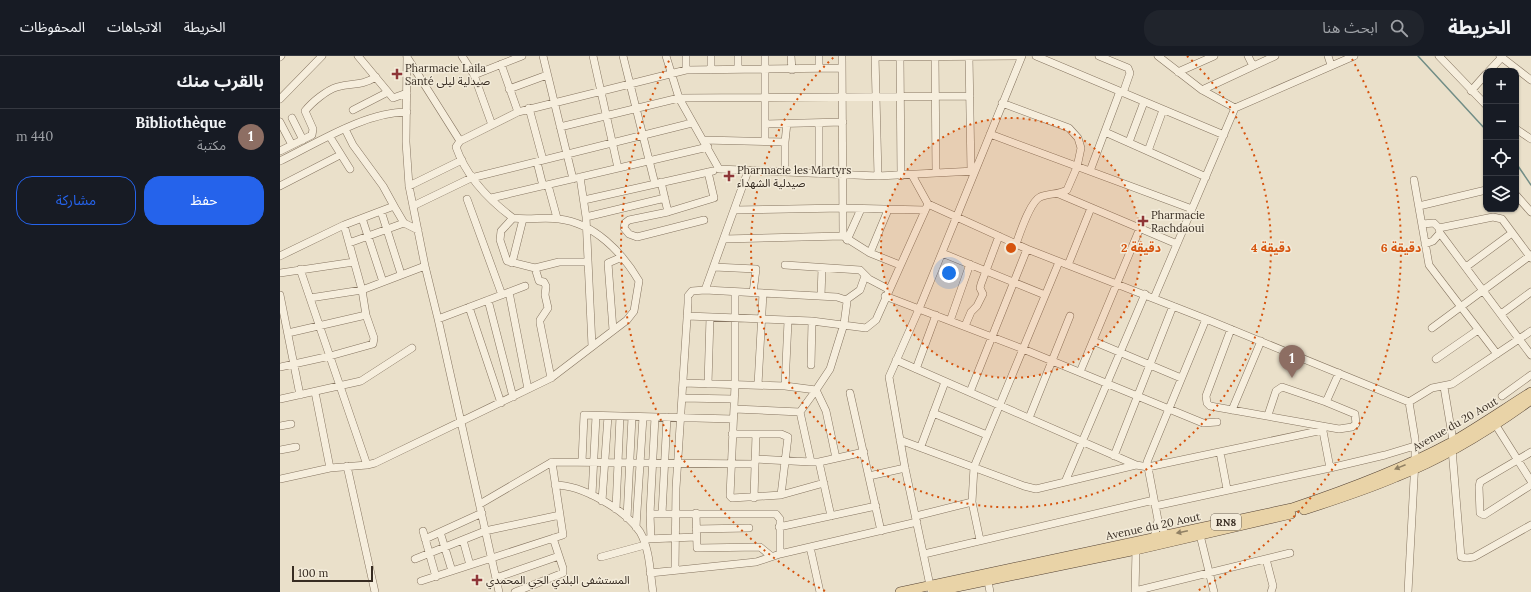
<!DOCTYPE html>
<html lang="ar">
<head>
<meta charset="utf-8">
<style>
	:root { --surface:#171b24; --page:#20242c; --text:#f1f3f6; --muted:#9ea1a6; --line:#363941; --accent:#2563eb }
	body { margin:0; font-family:Lora,"Noto Sans Arabic",serif; background:var(--page); color:var(--text); direction:rtl }
	.controls { position:absolute; right:12px; top:12px; display:grid; overflow:hidden; border-radius:8px; box-shadow:0 1px 3px #0004 }
	.controls button { width:36px; height:36px; display:grid; place-items:center; padding:0; border:0; border-bottom:1px solid var(--line); background:var(--surface); color:var(--text); font:20px sans-serif }
	.scale { position:absolute; left:12px; bottom:10px; width:81px; box-sizing:border-box; padding-left:4px; border:2px solid #372c22; border-top:0; font-size:11px; line-height:14px; white-space:nowrap; color:#372c22; -webkit-text-stroke:3px #f3ebd9; paint-order:stroke }
	.you { position:absolute; left:669px; top:217px; width:14px; height:14px; margin:-10px; border:3px solid #fff; border-radius:50%; background:#1a73e8; box-shadow:0 0 0 6px #1a73e833 }
	.badge { display:grid; place-items:center; width:26px; height:26px; border-radius:50%; background:var(--accent); color:#fff; font-size:13px; font-weight:700 }
	.pin { position:absolute; translate:-50% -33px; filter:drop-shadow(0 1px 2px #0008) }
	.pin::after { content:''; position:absolute; top:21px; width:14px; height:12px; background:inherit; clip-path:polygon(0 0,100% 0,50% 100%) }
	.list { margin:0; padding:0; list-style:none }
	h2 { display:flex; justify-content:space-between; align-items:center; height:52px; margin:0; padding:0 16px; font-size:17px }
	h2 small { font-size:13px; font-weight:400; color:var(--muted) }
	.list li { display:grid; grid-template-columns:26px 1fr auto; gap:12px; align-items:center; box-sizing:border-box; height:56px; padding:0 16px; border-top:1px solid var(--line) }
	.list b { display:block; font-size:15px; white-space:nowrap }
	.list p { margin:0; font-size:13px; white-space:nowrap; color:var(--muted) }
	.list em { font-size:13px; font-style:normal; color:var(--muted) }
	.actions { display:flex; gap:8px; padding:12px 16px }
	.actions a { flex:1; padding:9px 0; border:1px solid var(--accent); border-radius:16px; text-align:center; font-size:14px; color:var(--accent) }
	.actions .main { background:var(--accent); color:#fff }
	.icon { flex:none; width:22px; height:22px; fill:none; stroke:currentColor; stroke-width:2; stroke-linecap:round; stroke-linejoin:round }
	.map { position:relative; flex:none; width:1251px; height:536px; overflow:hidden; direction:ltr }
	header { display:flex; align-items:center; gap:24px; box-sizing:border-box; height:56px; padding:0 20px; background:var(--surface); border-bottom:1px solid var(--line) }
	header strong { font-size:19px }
	nav { display:flex; gap:22px; margin-inline-start:auto; font-size:14px }
	.search { width:280px; height:36px; background:var(--page); display:flex; align-items:center; gap:10px; box-sizing:border-box; padding:0 14px; border-radius:16px; color:var(--muted); font-size:15px }
	main { display:flex }
	aside { flex:1; background:var(--surface) }
	.map>svg:first-child { display:block }
	.lines { fill:none; stroke-linecap:round; stroke-linejoin:round }
	.stream { stroke:#718d86; stroke-width:1.5 }
	.minor-casing { stroke:#857460; stroke-width:8 }
	.major-casing { stroke:#544234; stroke-width:10 }
	.minor { stroke:#f6eedd; stroke-width:7 }
	.major { stroke:#e9d3a7; stroke-width:9 }
	.oneway { fill:#908064 }
	.ring { fill:none; stroke:#d6540e; stroke-width:2; stroke-dasharray:2 4 }
	.poi-dot { fill:#8e3638; stroke:#f3ebd9; stroke-width:1.5 }
	.labels { text-anchor:middle; dominant-baseline:central; stroke-width:3; stroke-linejoin:round; paint-order:stroke }
	.shield { fill:#f3ebd9; stroke:#6f6559; stroke-width:1 }
	.shield-label { font-size:10px; font-weight:bold; fill:#372c22 }
	.poi-label { font-size:11px; fill:#372c22; stroke:#f3ebd9; text-anchor:start }
	.street-label { font-size:11px; fill:#372c22; stroke:#f3ebd9 }
	.centre { fill:#d6540e; stroke:#f3ebd9; stroke-width:2 }
	.ring-label { font-size:12px; text-anchor:middle; font-weight:bold; fill:#d6540e; stroke:#f3ebd9; stroke-width:3; stroke-linejoin:round; paint-order:stroke }
</style>
</head>
<body>
<header>
<strong>الخريطة</strong>
<div class="search"><svg class="icon" aria-label="search" viewBox="0 0 24 24"><circle cx="10" cy="10" r="6"/><path d="M15 15l6 6"/></svg>ابحث هنا</div>
<nav><a>الخريطة</a><a>الاتجاهات</a><a>المحفوظات</a></nav>
</header>
<main>
<div class="map">
<svg width="1251" height="536" viewBox="0 0 1251 536">
	<rect width="100%" height="100%" fill="#eae0ca"/>
	<g class="lines">
		<path class="stream" d="M1138 0 1206 74
			M1236 107 1251 129"/>
		<g class="minor-casing">
			<path id="minor" d="M78 0 113 42 127 37
				M127 0 126 86 129 130 145 210 158 263 219 536
				M182 0 194 19 212 69
				M263 0 293 123
				M313 0 338 112
				M343 0 375 128
				M386 0 399 42 439 113 598 120 695 115
				M406 0V14
				M431 0V14
				M458 0V13
				M485 0V85
				M511 0 512 14
				M539 0V12
				M562 0 563 180
				M595 0 598 120
				M655 0 656 116
				M756 0 944 79
				M819 0 848 12 850 17 843 37
				M878 0 922 34 955 52
				M968 0 973 10
				M1048 0 1051 9
				M1159 0 1206 49
				M1220 0 1251 24
				M0 1 1 0
				M127 1 180 85
				M595 1 742 0
				M620 1 621 120
				M689 1 691 115
				M221 8 238 56
				M1209 15 1222 1
				M898 16 934 0
				M194 19 242 0
				M229 33 267 19
				M922 34 995 0
				M1191 35 1206 18
				M0 43 42 0
				M722 47 789 72 798 82 801 92 797 111 787 134C778 139 769 137 760 141 750 146 740 177 736 188
				M249 52 263 104
				M73 54 108 36
				M12 62 23 84
				M0 66 12 89
				M485 68 563 66
				M280 71 399 42 690 40
				M65 73 73 89 103 130 114 150
				M1236 73 1251 83
				M825 76 926 121
				M710 78 912 153
				M50 81 70 113
				M423 84 505 86V116
				M505 86 507 67
				M849 86 864 46
				M0 95 32 79 33 73 25 55C32 46 47 34 57 31 74 26 79 31 96 21
				M868 95 883 54
				M0 105C37 87 85 56 127 56
				M257 106 263 130
				M810 115 840 35
				M539 118V67
				M632 119 648 148 747 193 926 263 1129 346 1135 383V404L1128 536
				M300 121 306 161 312 290
				M1134 124 1149 209 1217 298
				M381 126 388 156
				M268 129 277 162
				M0 130 60 99
				M129 130 182 104
				M779 138 897 188
				M1236 139 1251 156
				M211 142 428 91
				M187 143 222 239
				M304 144 433 115
				M133 150 191 122 412 67
				M1139 150 1206 134
				M454 154 563 152 645 154
				M101 155 121 218
				M306 161 385 142
				M82 162 103 226
				M233 162 221 175 220 184 227 205 255 212 279 206H307
				M424 164 357 181 349 178 344 172 345 167 349 164 388 156 434 142 428 116
				M1142 168 1154 167 1159 172 1160 177 1153 185 1145 188
				M1159 172 1213 161 1222 163 1251 202
				M1160 177 1251 299
				M444 183 563 180 590 197 620 209
				M567 184 581 153
				M69 187 124 167
				M590 197 608 154
				M662 197 765 239
				M0 200 64 169 114 150 124 167 138 174
				M232 207 243 163
				M505 209 580 214 589 223 608 233
				M788 209 811 152
				M434 211 476 213 473 237
				M1186 211 1232 177
				M255 212 259 225 264 226 266 230 265 239 268 252 260 264V267L271 322
				M20 213 87 409
				M0 217 74 206
				M425 234 468 115
				M229 236 248 333
				M455 236V329L450 440 452 442 501 439
				M0 239 20 339
				M541 240 542 212
				M605 240 743 293 923 367 937 366
				M30 242 82 234 145 210
				M874 242 955 52 1074 0
				M208 244 233 341
				M566 244 580 234 585 220
				M189 251 221 347
				M1221 258 1251 236
				M407 260 532 265 586 272 596 264 648 148
				M158 263 245 230
				M670 265 690 208
				M685 270 691 256 697 250 703 238 700 232 701 228 719 180
				M1152 272 1251 199
				M951 273 926 340 927 347 930 350 1059 373 1072 371 1076 368 1075 358 1046 346 1002 331 996 335 988 359
				M333 274 328 207 342 201
				M8 277 86 259
				M813 285 901 322
				M1156 303 1198 274
				M616 304 856 409
				M531 309 532 265
				M0 311 50 300 93 288 94 282 86 259 82 234 64 169
				M636 313 656 259
				M800 316 860 172
				M428 328 430 261
				M478 329 483 237
				M505 330 508 265
				M1164 331 1173 385
				M35 336 50 412
				M690 336 747 193
				M570 337 601 475
				M1222 340 1251 319
				M402 342 454 343
				M0 343 81 325 132 292
				M1046 346 1059 317
				M1129 346 1152 332 1172 328 1251 275
				M454 353 520 356
				M952 354 981 285
				M520 356 531 406H539L584 396
				M520 356 536 334 546 355 556 402
				M653 357 707 379
				M749 362 790 260
				M1215 368 1251 425
				M0 370 11 368
				M452 378H501L508 381 501 439 544 427
				M620 384 744 430 756 433 856 409 868 411 1043 374
				M641 390 665 326
				M1172 393 1181 501 1187 502 1194 501 1251 469
				M0 394 16 391
				M940 396 947 433
				M1251 396 1200 426 1199 431 1200 457 1204 459 1251 429
				M834 400 893 250
				M475 403 531 406
				M302 406 304 359 453 363
				M539 406 551 460
				M67 410 95 536
				M1050 412 1105 399 1138 389
				M589 420 625 412
				M0 423 50 412 87 409 95 407 271 322 347 264 354 255 359 225C342 196 314 167 279 163 264 161 249 164 233 162 209 144 186 120 176 91L180 85 238 56 406 14 562 12
				M785 426 865 238
				M275 429C301 429 345 453 360 476 370 493 370 517 373 536
				M312 439 316 360
				M474 442 476 378
				M322 445 328 360
				M200 448 272 406 475 408
				M875 450 1050 412 1042 370
				M336 453 340 360
				M416 457 417 492 480 491 491 500
				M370 458H496L500 463V498
				M382 458 387 361
				M636 460 692 446
				M347 462 352 361
				M356 471 363 361
				M499 471 596 450
				M416 473 469 472
				M143 475 156 521
				M160 476 172 515
				M886 479 878 464 867 406 926 263
				M920 479 934 536
				M874 482 878 464
				M145 483 202 457
				M367 483 416 481
				M371 483 370 458 375 361
				M183 484 190 509
				M700 484 692 446 694 411 779 206
				M530 491 637 466
				M644 498 874 444
				M321 501 365 489
				M135 503 205 475 280 459
				M986 503 993 530 991 536
				M395 514 396 432 408 247V240L412 235 425 234 557 241 566 244 567 246 564 268 550 313 536 334 505 330 403 327
				M370 517 476 506 500 498 530 491 540 536
				M707 520 710 536
				M216 522 279 500
				M141 525 283 479 272 406
				M651 534 625 412 609 321 639 253 742 0
				M855 535 1010 497
				M235 536 283 517V512L273 482
				M855 536 856 494"/>
		</g>
		<g class="major-casing">
			<path id="major" d="M1024 454C1055 444 1086 434 1116 421 1162 403 1211 373 1251 344
				M620 536 1012 452C1066 434 1120 414 1170 387 1198 371 1224 353 1251 336
				M653 536 856 494 1011 458"/>
		</g>
		<use href="#minor" class="minor"/>
		<use href="#major" class="major"/>
	</g>
	<defs><path id="oneway-solid" d="M-6-.8H1V-3.2L6.5 0L1 3.2V.8H-6Z"/></defs>
	<g class="oneway">
		<use href="#oneway-solid" transform="translate(1120 411) rotate(158)"/>
		<use href="#oneway-solid" transform="translate(902 476) rotate(168)"/>
	</g>
	<circle cx="731" cy="192" r="130" fill="#d6540e" fill-opacity=".12"/>
	<g class="ring">
		<circle cx="731" cy="192" r="130"/>
		<path d="M907 0A260 260 0 1 1 555 0"/>
		<path d="M545 535A390 390 0 0 1 390 3M1072 3A390 390 0 0 1 917 535"/>
	</g>
	<g class="poi-dot">
		<path d="M115 12h4v4h4v4h-4v4h-4v-4h-4v-4h4z"/>
		<path d="M447 114h4v4h4v4h-4v4h-4v-4h-4v-4h4z"/>
		<path d="M861 159h4v4h4v4h-4v4h-4v-4h-4v-4h4z"/>
		<path d="M195 518h4v4h4v4h-4v4h-4v-4h-4v-4h4z"/>
	</g>
	<g class="labels">
		<rect class="shield" x="931" y="458" width="30" height="16" rx="3"/>
		<g class="shield-label">
			<text x="946" y="466">RN8</text>
		</g>
		<g class="poi-label">
			<text x="125" y="12">Pharmacie Laila<tspan x="125" dy="13">Santé صيدلية ليلى</tspan></text>
			<text x="457" y="114">Pharmacie les Martyrs<tspan x="457" dy="13">صيدلية الشهداء</tspan></text>
			<text x="871" y="159">Pharmacie<tspan x="871" dy="13">Rachdaoui</tspan></text>
			<text x="206" y="524">المستشفى البلدي الحي المحمدي</text>
		</g>
		<g class="street-label">
			<text transform="translate(1175 368) rotate(-30)">Avenue du 20 Aout</text>
			<text transform="translate(873 470) rotate(-12)">Avenue du 20 Aout</text>
		</g>
	</g>
	<circle cx="731" cy="192" r="6" class="centre"/>
	<g class="ring-label">
		<text x="861" y="196">2 دقيقة</text>
		<text x="991" y="196">4 دقيقة</text>
		<text x="1121" y="196">6 دقيقة</text>
	</g>
</svg>
<div class="controls">
<button>+</button>
<button>−</button>
<button><svg class="icon" aria-label="locate" viewBox="0 0 24 24"><circle cx="12" cy="12" r="6"/><path d="M12 2v4M12 18v4M2 12h4M18 12h4"/></svg></button>
<button><svg class="icon" aria-label="layers" viewBox="0 0 24 24"><path d="M12 4l9 5-9 5-9-5zM3 14l9 5 9-5"/></svg></button>
</div>
<div class="scale">100 m</div>
<div class="you"></div>
<div class="pin badge" style="left:1012px;top:322px;background:#8d6e63">1</div>
</div>
<aside>
<h2>بالقرب منك<small></small></h2>
<ul class="list">
<li><span class="badge" style="background:#8d6e63">1</span><div><b>Bibliothèque</b><p>مكتبة</p></div><em>440 m</em></li>
</ul>
<div class="actions"><a class="main">حفظ</a><a>مشاركة</a></div>
</aside>
</main>
</body>
</html>
